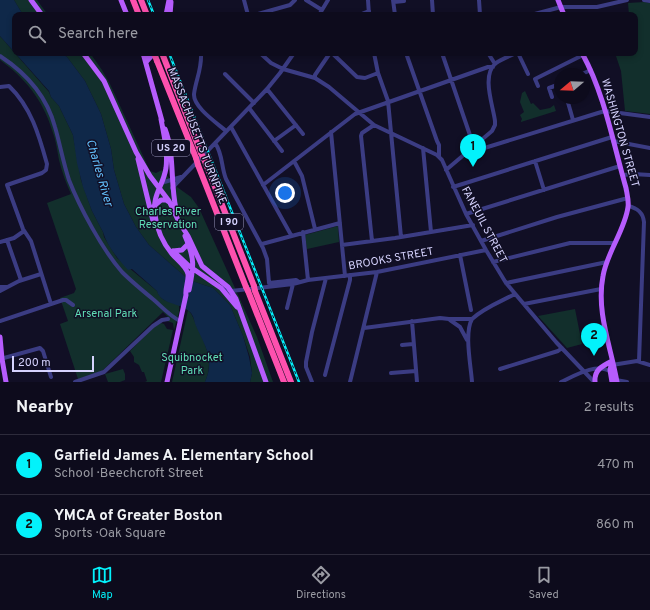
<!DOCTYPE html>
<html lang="en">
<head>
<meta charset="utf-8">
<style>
	:root { --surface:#0d0b1c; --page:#161425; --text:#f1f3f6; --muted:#9a9ba3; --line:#2d2b3b; --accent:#03f2fb }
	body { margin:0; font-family:Overpass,sans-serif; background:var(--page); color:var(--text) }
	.compass { position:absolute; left:554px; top:68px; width:36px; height:36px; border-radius:50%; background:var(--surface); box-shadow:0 2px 6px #0003; rotate:251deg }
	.scale { position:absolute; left:12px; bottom:10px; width:82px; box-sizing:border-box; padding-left:4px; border:2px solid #d6d3fe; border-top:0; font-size:11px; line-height:14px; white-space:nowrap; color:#d6d3fe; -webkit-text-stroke:3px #110f25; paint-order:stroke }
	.you { position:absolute; left:285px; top:193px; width:14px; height:14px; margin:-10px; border:3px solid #fff; border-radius:50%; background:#1a73e8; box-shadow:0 0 0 6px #1a73e833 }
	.badge { display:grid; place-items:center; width:26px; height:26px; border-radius:50%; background:var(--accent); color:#111; font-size:13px; font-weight:700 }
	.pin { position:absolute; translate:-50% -33px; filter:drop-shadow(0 1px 2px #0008) }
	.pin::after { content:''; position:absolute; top:21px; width:14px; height:12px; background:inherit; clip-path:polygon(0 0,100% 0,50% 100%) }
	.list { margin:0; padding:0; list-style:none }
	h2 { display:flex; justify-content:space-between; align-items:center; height:52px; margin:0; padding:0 16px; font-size:17px }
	h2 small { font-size:13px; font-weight:400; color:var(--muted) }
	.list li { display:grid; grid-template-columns:26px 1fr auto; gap:12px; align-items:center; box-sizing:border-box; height:60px; padding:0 16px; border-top:1px solid var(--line) }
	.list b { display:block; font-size:15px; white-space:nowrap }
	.list p { margin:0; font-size:13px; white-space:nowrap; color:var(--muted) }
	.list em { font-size:13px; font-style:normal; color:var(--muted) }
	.icon { flex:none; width:22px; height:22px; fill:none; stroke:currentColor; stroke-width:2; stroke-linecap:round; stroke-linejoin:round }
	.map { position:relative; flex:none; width:650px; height:382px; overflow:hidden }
	.search { position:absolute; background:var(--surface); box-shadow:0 2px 6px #0003; left:12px; right:12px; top:12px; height:44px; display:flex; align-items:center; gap:10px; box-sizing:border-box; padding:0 14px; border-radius:8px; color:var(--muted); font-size:15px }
	.sheet { height:172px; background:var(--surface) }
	nav { display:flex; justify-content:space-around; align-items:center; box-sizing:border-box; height:56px; border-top:1px solid var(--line); background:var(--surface); font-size:11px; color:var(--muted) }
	nav a { display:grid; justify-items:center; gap:2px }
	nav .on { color:var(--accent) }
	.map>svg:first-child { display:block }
	.green { fill:#122f2c }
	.water { fill:#0f2849 }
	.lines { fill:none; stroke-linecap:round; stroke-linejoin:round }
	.minor { stroke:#3b3c83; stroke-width:4 }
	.major { stroke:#b65cfd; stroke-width:5 }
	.highway { stroke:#fd50ae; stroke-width:6 }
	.rail-casing { stroke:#03f2fb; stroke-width:2.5 }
	.rail { stroke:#110f25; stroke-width:1; stroke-dasharray:3; stroke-linecap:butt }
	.highway-bridge { stroke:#fd50ae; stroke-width:6 }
	.labels { text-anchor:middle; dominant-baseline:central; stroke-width:3; stroke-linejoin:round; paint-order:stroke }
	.shield { fill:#110f25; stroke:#9b98bd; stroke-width:1 }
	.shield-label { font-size:10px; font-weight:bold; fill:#d6d3fe }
	.street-label { font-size:11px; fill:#d6d3fe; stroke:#110f25 }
	.park-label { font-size:11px; fill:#60deb6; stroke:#110f25 }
	.water-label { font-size:12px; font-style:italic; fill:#63c0fd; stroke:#110f25 }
</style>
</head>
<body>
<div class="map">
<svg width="650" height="382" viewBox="0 0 650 382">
	<rect width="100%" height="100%" fill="#110f25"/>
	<path class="green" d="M14 0H37L48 15H23Z
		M644 2 650 3V114L625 111 621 71 615 53H635V15H629L628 3Z
		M0 36 49 92 51 97 59 106 73 135 81 180 92 211 103 232 104 237 117 258 157 291C163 304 169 300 179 305V312L174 330 173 323 167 321 168 317 163 312 102 371 78 379 60 324 68 321 60 298 74 293 76 289 47 203 71 194C66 183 62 172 59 160 57 150 56 140 52 130 43 100 25 78 0 60Z
		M61 53H90L102 70 110 84 150 171 156 173 162 170 177 187 191 197 199 208 257 337 273 382H250L252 373 250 357 243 336 230 305 213 288 189 280 149 245 136 227 124 204 114 170 111 149 101 114 85 81 67 57Z
		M525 91 531 104 533 103 540 110 550 108 554 105 556 111 521 122V121L522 119 520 115 524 112 520 102 522 93Z
		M338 226 339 242 307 249 305 235Z
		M575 309 582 344 567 348 538 316Z
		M188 310C193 315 194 320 197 327 206 345 214 362 205 382H172Z
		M161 323 164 324 167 329 173 330 161 382H145L147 381 144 372H142L139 365 134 362V357L130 351 153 328Z
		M123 369 125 374V380L120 382H108L105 374Z"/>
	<path class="water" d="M0 0H14L23 15H15V53H61L67 57 85 81 101 114 111 149 114 170 124 204 136 227 149 245 189 280 213 288 230 305 243 336 249 357 252 373 250 382H205C215 359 205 346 196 326 194 321 194 316 190 312 179 302 161 305 157 291L132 269 128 270C118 259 107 246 103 232L92 211 83 187 77 163 73 135 59 106 51 97 49 91 0 36Z"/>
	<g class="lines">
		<path class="minor" d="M244 0 248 15
			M306 0 322 10
			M368 0 369 15
			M393 0 395 15
			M432 0 433 15
			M479 0 480 15
			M644 0 650 1
			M394 2 404 1
			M254 15 290 5 295 0
			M319 15 328 0
			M359 15 369 11
			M531 15 561 7H597L627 0
			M201 53C202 69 196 79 194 94 193 107 217 123 226 131
			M260 53 271 63 283 69 315 78 329 87 374 125 437 155 442 160 466 214 486 250 506 283 556 342 594 382
			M332 53 357 77 365 78 378 73
			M374 53 378 73 388 101 401 237
			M406 53 437 141 439 145V157
			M442 53 474 147
			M488 53 495 64
			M518 53 528 74
			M0 56C26 73 47 97 55 127 60 144 63 162 69 180 80 208 102 249 122 272 132 282 143 291 154 300 162 307 170 316 180 321
			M225 74 254 103
			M582 74 591 70
			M315 78V75L330 53
			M538 86 535 79 583 55
			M0 87 9 86C31 107 39 135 47 164L46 170 42 173 7 185 23 229 31 241 51 304
			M267 89 303 134
			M552 97 549 88 560 84
			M567 99 573 120
			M249 108 282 151
			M231 127 291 235
			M331 132 345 276
			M274 141 296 125
			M613 141 650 148
			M215 143C223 154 221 167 226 179L263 248 267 259 269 283 296 280 299 282
			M423 148 431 232
			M465 154 598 113 605 111 650 117
			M294 161 302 176 315 229
			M535 161 544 190
			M446 170 492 131 495 125V121C493 105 481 75 496 63 502 59 510 56 516 53
			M623 175 633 174 650 175
			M161 183 181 177
			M263 185 355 114 488 67H493
			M453 187 612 137
			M172 188 267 89 280 73 294 53
			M628 206C637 208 643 212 644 222L639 361
			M466 214 620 166
			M303 232 308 280
			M7 240 21 280
			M372 241 361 136 362 133 374 125
			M481 241 557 217 628 198
			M0 242 14 238 24 231
			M262 244 340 223
			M342 245 395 238 473 225
			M460 255 471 310
			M493 262 570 243H614
			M506 283 607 262
			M0 287H7
			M222 288 231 291 293 284 308 280 377 272 486 250
			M0 291 19 281 41 274
			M524 304 601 289
			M287 308 293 284
			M450 320 460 327 467 340
			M0 321 63 300H66L73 305
			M412 321 417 382
			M364 328 440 318 449 319H472C485 307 500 302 515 294
			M402 345 413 344
			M0 359 40 348 43 351 51 377
			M612 365 637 361 650 365
			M500 369 558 351 562 348
			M391 373 416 371
			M325 375 350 280V275
			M615 377 616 380 627 382
			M75 382 104 372 153 326 162 320 168 319
			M312 382 306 367V362L312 332 326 278
			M350 382 377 272
			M472 382C471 366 464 333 472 319
			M561 382C574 376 597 362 611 372"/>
		<path class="major" d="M31 0 42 15
			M121 0 127 15
			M558 0 564 15
			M166 15 169 0
			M170 15 171 2
			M83 53 104 81 136 152 150 176 169 201 179 222 188 236 202 266 228 287 236 299 266 382
			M143 53 162 121
			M582 53C605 95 613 143 626 188 627 194 629 201 628 207 625 230 607 252 603 276 596 312 611 347 617 382
			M145 58 150 53
			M146 62 154 53
			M161 119C164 135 168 152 166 168 163 187 152 194 155 215 157 231 163 243 172 254 177 260 186 266 188 274 189 280 185 288 186 295L167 382
			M165 129C175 155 170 182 176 209
			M138 159 153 221
			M154 206 161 200H166L169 202
			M185 236C195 259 194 266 189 290
			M173 251 189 266 221 288 237 307
			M173 251 182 250 188 244
			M0 337 2 359 6 382
			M612 361 610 370 612 382
			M595 382C594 370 602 366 612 361"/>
		<path class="highway" d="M133 0 139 15
			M141 0 147 15
			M162 53 201 153
			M157 61 196 158
			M204 159 254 286
			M198 165 246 287
			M248 291 284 382
			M255 291 291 382"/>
		<g class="rail-casing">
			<path id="rail" d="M148 0 154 15
				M169 53 299 382"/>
		</g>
		<use href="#rail" class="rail"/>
		<path class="highway-bridge" d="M154 53 157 61
			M201 153 204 159
			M196 158 198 165
			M254 286 255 291
			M246 287 248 291"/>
	</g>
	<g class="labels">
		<g class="shield">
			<rect x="152" y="140" width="38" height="16" rx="3"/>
			<rect x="215" y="214" width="28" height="16" rx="3"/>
		</g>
		<g class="shield-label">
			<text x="171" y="148">US 20</text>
			<text x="229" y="222">I 90</text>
		</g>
		<g class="street-label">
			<text transform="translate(620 133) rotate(74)">WASHINGTON STREET</text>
			<text transform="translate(197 136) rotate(69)">MASSACHUSETTS TURNPIKE</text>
			<text transform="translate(484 225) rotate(62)">FANEUIL STREET</text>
			<text transform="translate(391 259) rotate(-10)">BROOKS STREET</text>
		</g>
		<g class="park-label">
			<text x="168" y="212">Charles River<tspan x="168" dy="13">Reservation</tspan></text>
			<text x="106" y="314">Arsenal Park</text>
			<text x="192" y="358">Squibnocket<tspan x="192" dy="13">Park</tspan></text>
		</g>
		<g class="water-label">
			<text transform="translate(99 173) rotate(74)">Charles River</text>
		</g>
	</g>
</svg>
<svg class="compass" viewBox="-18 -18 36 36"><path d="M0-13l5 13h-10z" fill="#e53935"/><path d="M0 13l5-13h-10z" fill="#9a9ba3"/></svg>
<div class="scale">200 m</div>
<div class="you"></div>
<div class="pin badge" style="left:473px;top:167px">1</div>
<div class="pin badge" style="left:594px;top:356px">2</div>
<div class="search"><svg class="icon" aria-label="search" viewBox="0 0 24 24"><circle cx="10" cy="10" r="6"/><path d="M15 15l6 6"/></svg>Search here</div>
</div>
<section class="sheet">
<h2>Nearby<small>2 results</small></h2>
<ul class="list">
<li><span class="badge">1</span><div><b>Garfield James A. Elementary School</b><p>School · Beechcroft Street</p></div><em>470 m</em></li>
<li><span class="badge">2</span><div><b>YMCA of Greater Boston</b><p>Sports · Oak Square</p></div><em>860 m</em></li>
</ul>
</section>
<nav>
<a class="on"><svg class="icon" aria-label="map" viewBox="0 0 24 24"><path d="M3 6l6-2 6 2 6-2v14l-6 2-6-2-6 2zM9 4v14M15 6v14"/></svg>Map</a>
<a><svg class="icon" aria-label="directions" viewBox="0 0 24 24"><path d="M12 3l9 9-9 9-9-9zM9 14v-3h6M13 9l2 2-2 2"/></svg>Directions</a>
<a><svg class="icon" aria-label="saved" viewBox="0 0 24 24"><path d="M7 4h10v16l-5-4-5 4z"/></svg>Saved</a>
</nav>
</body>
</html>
